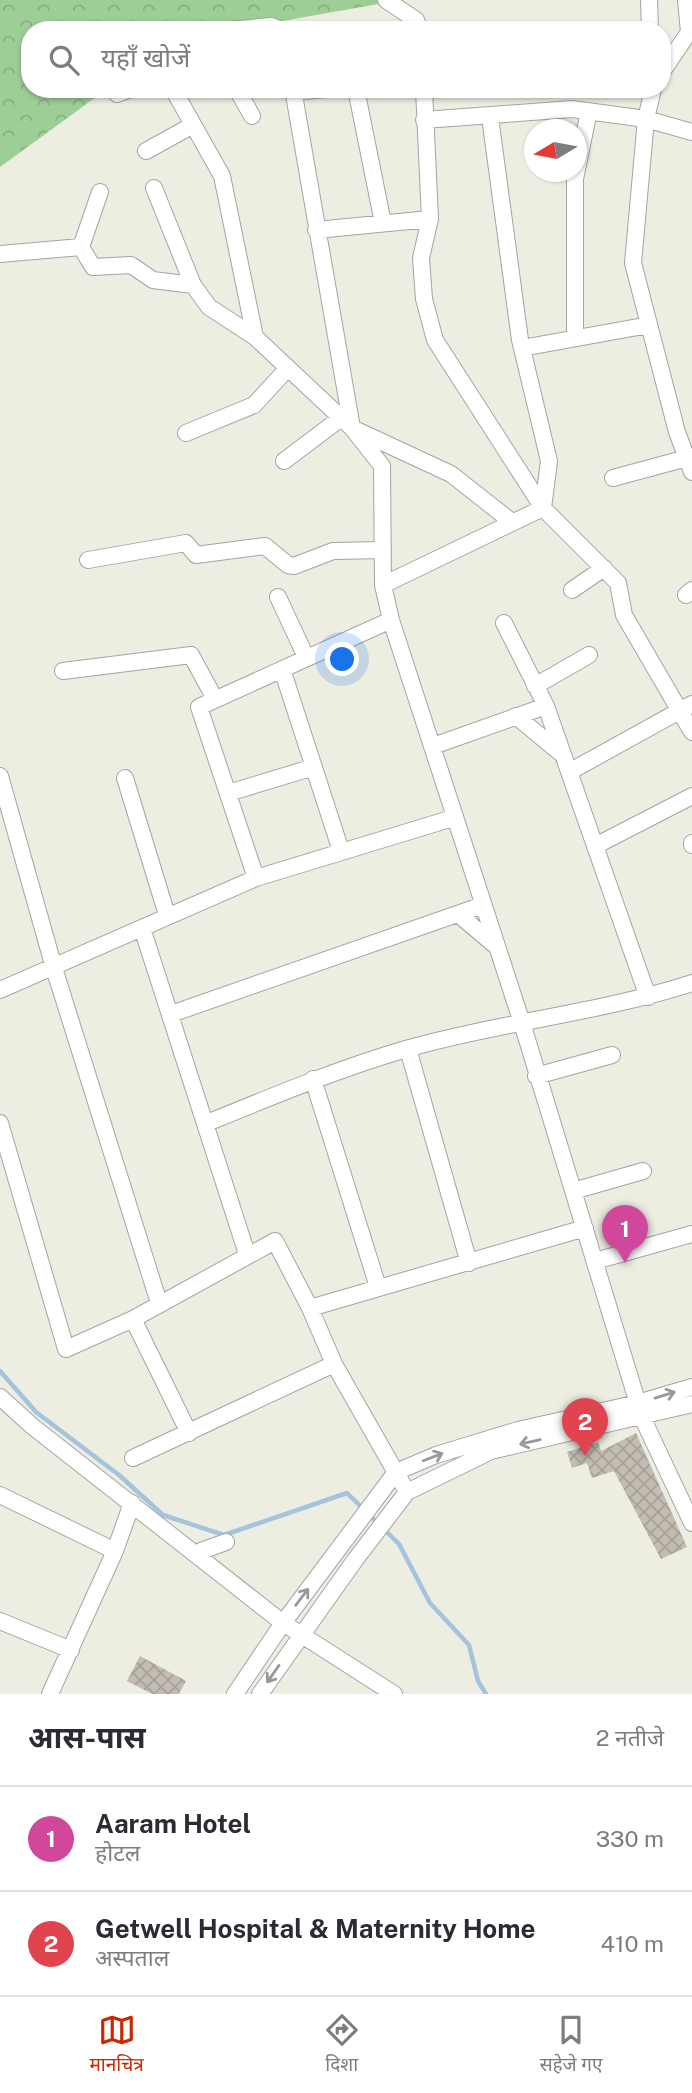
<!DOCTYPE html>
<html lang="hi">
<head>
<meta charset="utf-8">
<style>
	:root { --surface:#fff; --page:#f2f2f3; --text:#2b2b33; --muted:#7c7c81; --line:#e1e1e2; --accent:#ca2800 }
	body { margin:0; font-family:"Public Sans","Noto Sans Devanagari",sans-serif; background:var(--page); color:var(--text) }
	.compass { position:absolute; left:524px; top:119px; width:63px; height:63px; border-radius:50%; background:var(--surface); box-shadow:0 2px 5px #0004; rotate:260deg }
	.you { position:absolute; left:343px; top:660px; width:24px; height:24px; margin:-18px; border:5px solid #fff; border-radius:50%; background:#1a73e8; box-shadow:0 0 0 10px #1a73e833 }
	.badge { display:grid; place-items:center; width:46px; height:46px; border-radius:50%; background:var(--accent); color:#fff; font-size:23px; font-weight:700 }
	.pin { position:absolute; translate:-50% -58px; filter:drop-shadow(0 2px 4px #0008) }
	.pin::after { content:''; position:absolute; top:37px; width:24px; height:21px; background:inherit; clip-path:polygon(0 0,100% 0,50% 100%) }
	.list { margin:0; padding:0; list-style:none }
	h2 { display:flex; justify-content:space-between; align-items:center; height:91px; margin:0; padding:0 28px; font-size:30px }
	h2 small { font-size:23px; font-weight:400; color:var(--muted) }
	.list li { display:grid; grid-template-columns:46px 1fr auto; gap:21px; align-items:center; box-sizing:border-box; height:105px; padding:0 28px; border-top:2px solid var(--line) }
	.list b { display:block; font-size:26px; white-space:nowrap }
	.list p { margin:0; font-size:23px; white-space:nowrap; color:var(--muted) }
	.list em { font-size:23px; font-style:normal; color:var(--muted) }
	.icon { flex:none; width:38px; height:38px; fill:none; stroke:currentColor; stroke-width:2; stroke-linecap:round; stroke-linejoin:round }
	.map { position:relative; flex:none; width:692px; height:1694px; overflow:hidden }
	.search { position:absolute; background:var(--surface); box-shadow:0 2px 5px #0004; left:21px; right:21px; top:21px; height:77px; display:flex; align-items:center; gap:18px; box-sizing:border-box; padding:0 24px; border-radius:28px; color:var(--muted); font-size:26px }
	.sheet { height:301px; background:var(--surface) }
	nav { display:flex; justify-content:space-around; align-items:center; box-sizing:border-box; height:98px; border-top:2px solid var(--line); background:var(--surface); font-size:19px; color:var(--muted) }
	nav a { display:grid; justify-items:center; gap:4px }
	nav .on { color:var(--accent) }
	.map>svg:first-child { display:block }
	.forest { fill:url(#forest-crowns) }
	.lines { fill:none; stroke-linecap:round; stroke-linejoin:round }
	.stream { stroke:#a2c4dd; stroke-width:4.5 }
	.building { fill:url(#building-cross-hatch) }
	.minor-casing { stroke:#a4a4a4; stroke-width:18 }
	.minor { stroke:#fff; stroke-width:16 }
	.oneway { stroke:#999 }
</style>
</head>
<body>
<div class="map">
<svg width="692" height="1694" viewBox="0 0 692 1694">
	<defs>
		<pattern id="forest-crowns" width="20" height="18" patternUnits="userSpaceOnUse" patternTransform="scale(1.75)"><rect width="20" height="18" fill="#9cce96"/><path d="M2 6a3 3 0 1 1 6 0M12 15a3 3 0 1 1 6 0" fill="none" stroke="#86b081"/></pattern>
		<pattern id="building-cross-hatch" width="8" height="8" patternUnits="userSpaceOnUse" patternTransform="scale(1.75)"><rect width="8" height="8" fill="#c3bcb2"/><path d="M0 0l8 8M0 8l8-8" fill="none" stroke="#a7a199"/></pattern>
	</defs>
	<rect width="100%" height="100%" fill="#eeede2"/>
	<path class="forest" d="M0 0H401L232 30H30V89H107L0 167Z"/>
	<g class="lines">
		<path class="stream" d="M0 1371 36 1412 119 1475 163 1515 224 1535 347 1493 399 1544 430 1603 469 1645 478 1681 486 1694"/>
	</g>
	<path class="building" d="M636 1433 687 1547 661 1559 614 1471 592 1478 587 1463 572 1468 567 1452 598 1442 601 1451Z
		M140 1656 186 1681 179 1694H152L127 1681Z"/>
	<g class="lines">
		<g class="minor-casing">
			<path id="minor" d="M386 0 416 20 420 30
				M649 0 650 30
				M686 0 689 32
				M230 30 271 26 281 30
				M662 72 689 32H692
				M173 89 222 176 255 337
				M237 89 252 116
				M293 89 352 428 382 466 383 585 391 620 522 1023 642 1417 692 1523
				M356 89 383 223
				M424 89 430 219 421 258 424 299 435 340 543 508 618 583 624 615 692 732
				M653 89 646 119 633 263 677 432 692 472
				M294 92 325 89
				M117 94 131 89
				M424 120 572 109 646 119 692 132
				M146 151 193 125
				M154 188 193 285 209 307 255 337 352 428 451 474 512 522
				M100 192 81 247 93 267 131 265 153 280 193 285
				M316 230 430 219
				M0 254 81 247
				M575 338V179L589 111
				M522 348 649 325
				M186 433 254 405 287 369
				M284 461 341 418
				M613 478 687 458
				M88 560 186 543 196 555 265 546 288 565 294 566 333 551 383 550
				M383 585 543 508 549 461 520 340 490 117
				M572 590 604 568
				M686 595 692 590
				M278 597 306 657
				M504 623 546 706 648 997
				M282 669 341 851
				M63 671 191 655 215 699
				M535 686 589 655
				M516 716 563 755
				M433 746 546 706
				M569 772 692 704
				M0 776 54 968 159 1303
				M125 778 167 915
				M228 793 314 767
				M692 843V845
				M595 846 692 796
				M256 878 199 707 391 620
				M458 914 496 946
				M142 928 247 1254
				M0 990 256 878 453 818
				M171 1014 483 905
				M408 1049 469 1263
				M536 1076 612 1055
				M313 1079 378 1287
				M0 1123 66 1349 133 1319 275 1241 310 1308 334 1364 407 1492
				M207 1123C273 1096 338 1069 406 1049 500 1022 599 1013 692 983
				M573 1191 643 1171
				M595 1261 692 1234
				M310 1308 585 1228
				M133 1319 189 1433
				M0 1397 32 1426 283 1623 394 1694
				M133 1458 334 1364
				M0 1495 115 1551
				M199 1556 201 1551 226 1542
				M0 1621 71 1650
				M50 1694 115 1551 132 1503
				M235 1694 283 1623 396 1472 436 1455 518 1430 638 1403 692 1387
				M260 1694 355 1560 407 1492 491 1451 692 1404"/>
		</g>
		<use href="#minor" class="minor"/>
	</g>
	<defs><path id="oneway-shaft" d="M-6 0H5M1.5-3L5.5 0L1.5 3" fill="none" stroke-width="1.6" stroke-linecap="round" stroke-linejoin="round" transform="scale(1.75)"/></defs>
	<g class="oneway">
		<use href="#oneway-shaft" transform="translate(665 1395) rotate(-17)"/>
		<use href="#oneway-shaft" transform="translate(530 1442) rotate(167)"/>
		<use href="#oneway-shaft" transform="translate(433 1457) rotate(-21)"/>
		<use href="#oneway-shaft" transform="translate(302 1597) rotate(-53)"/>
		<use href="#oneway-shaft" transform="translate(273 1674) rotate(125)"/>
	</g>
</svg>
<svg class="compass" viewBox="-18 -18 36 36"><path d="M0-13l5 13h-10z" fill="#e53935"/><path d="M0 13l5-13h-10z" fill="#7c7c81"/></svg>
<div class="you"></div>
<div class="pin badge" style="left:625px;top:1263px;background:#d1479c">1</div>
<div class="pin badge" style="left:585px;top:1456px;background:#e0444e">2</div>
<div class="search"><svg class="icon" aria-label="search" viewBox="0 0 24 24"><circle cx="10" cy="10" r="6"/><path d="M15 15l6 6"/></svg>यहाँ खोजें</div>
</div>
<section class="sheet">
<h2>आस-पास<small>2 नतीजे</small></h2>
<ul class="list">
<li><span class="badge" style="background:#d1479c">1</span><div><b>Aaram Hotel</b><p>होटल</p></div><em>330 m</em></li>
<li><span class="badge" style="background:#e0444e">2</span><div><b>Getwell Hospital &amp; Maternity Home</b><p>अस्पताल</p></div><em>410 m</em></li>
</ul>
</section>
<nav>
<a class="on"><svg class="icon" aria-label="map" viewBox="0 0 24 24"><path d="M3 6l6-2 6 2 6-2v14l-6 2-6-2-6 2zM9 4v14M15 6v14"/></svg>मानचित्र</a>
<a><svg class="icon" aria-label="directions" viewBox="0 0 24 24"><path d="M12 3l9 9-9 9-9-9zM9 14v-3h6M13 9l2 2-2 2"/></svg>दिशा</a>
<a><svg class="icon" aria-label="saved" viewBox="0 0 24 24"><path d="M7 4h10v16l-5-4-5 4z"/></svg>सहेजे गए</a>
</nav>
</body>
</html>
